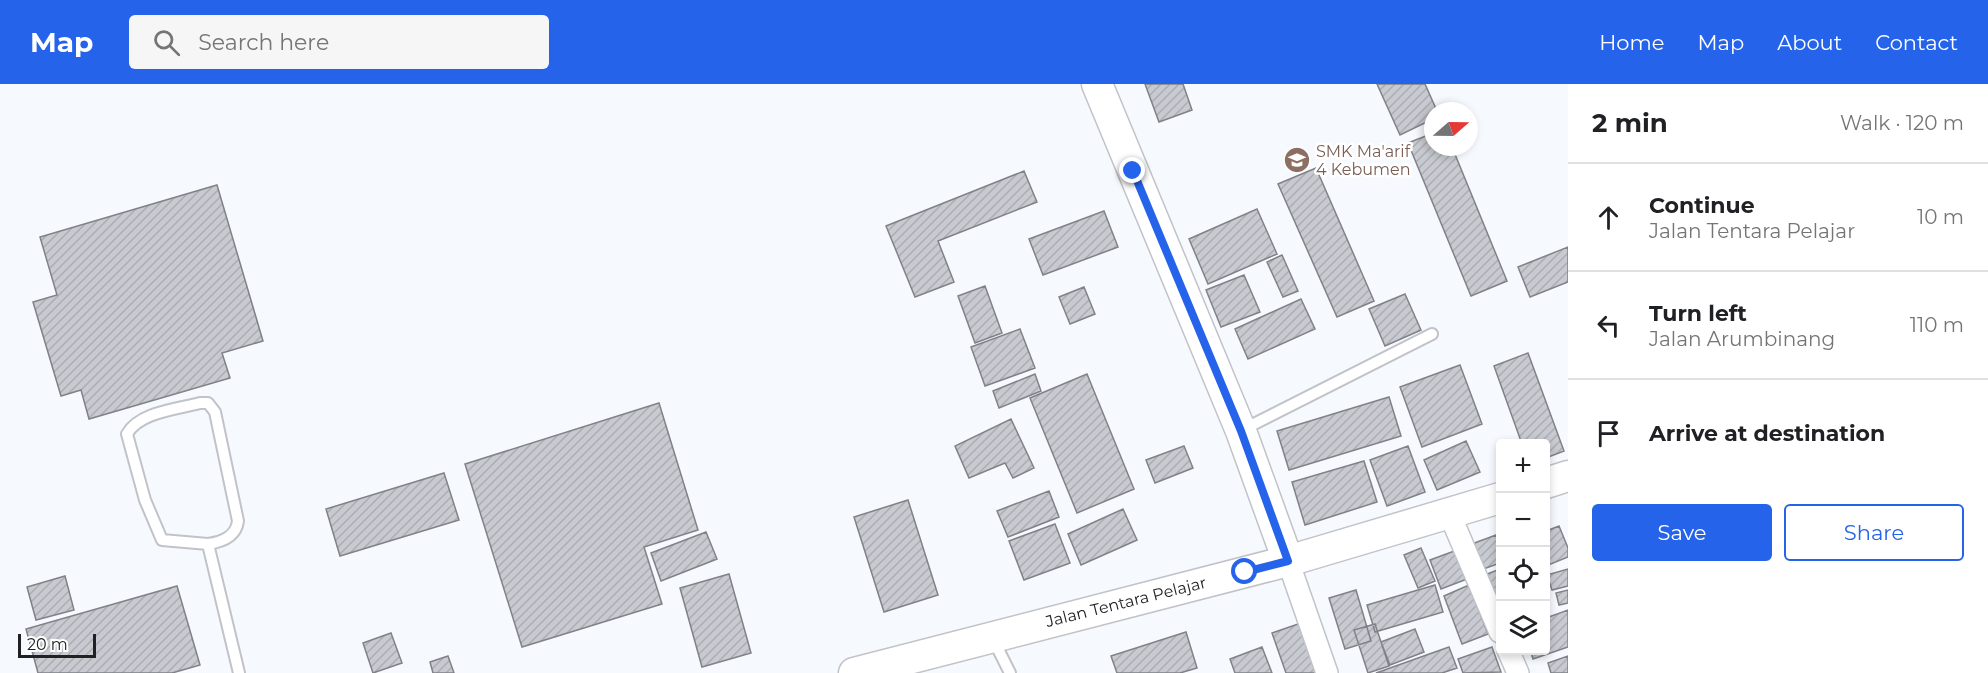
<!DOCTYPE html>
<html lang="en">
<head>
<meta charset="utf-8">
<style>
	:root { --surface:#fff; --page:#f6f6f6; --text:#202124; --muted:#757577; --line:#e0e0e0; --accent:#2563eb }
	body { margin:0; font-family:Montserrat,sans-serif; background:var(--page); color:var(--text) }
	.controls { position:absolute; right:18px; bottom:18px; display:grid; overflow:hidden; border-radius:6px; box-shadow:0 3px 9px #0003 }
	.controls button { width:54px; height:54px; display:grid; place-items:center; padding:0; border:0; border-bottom:2px solid var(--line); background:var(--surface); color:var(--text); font:30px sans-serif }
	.compass { position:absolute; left:1424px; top:18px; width:54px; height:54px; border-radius:50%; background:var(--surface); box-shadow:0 3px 9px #0003; rotate:70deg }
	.scale { position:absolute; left:18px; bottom:15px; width:78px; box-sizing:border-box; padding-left:6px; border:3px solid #202123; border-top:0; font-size:16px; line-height:21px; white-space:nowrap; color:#202123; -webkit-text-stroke:4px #fff; paint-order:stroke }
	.stop { position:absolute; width:18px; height:18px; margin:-14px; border:4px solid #2563eb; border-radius:50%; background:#fff }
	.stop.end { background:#2563eb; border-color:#fff; box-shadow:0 2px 6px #0008 }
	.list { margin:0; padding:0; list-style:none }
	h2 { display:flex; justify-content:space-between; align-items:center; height:78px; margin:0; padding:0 24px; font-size:26px }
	h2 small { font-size:20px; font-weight:400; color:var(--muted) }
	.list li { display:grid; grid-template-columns:39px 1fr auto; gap:18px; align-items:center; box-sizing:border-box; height:108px; padding:0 24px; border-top:2px solid var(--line) }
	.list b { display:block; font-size:22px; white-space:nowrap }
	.list p { margin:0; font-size:20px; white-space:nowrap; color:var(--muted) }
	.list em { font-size:20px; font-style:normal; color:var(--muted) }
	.actions { display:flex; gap:12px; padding:18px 24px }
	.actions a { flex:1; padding:14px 0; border:2px solid var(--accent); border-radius:6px; text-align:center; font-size:21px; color:var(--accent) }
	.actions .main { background:var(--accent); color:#fff }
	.icon { flex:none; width:33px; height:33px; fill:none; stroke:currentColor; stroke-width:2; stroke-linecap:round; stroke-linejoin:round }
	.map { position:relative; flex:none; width:1568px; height:589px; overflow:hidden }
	header { display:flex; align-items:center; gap:36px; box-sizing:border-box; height:84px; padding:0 30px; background:var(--accent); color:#fff }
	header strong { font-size:28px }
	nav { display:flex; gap:33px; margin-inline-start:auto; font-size:21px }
	.search { width:420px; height:54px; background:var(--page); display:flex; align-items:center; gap:15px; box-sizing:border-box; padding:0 21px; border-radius:6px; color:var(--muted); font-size:22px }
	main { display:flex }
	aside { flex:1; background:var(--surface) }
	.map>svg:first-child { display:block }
	.building { fill:url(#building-hatch); stroke:#808288; stroke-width:1.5 }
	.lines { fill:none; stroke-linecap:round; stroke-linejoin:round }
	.service-casing { stroke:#c0c3c9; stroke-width:14 }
	.minor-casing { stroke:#c0c3c9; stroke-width:24 }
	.secondary-casing { stroke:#c0c3c9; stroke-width:33 }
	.service { stroke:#fff; stroke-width:10 }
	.minor { stroke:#fff; stroke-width:21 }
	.secondary { stroke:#fff; stroke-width:30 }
	.route { stroke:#2563eb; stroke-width:8 }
	.labels { text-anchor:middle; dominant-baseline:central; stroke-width:5; stroke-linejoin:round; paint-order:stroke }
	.education-label { font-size:16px; fill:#785e54; stroke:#fff; text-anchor:start }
	.street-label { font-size:16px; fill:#202123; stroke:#fff }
</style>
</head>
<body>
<header>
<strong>Map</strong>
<div class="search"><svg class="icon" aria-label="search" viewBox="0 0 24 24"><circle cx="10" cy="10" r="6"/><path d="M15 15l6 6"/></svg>Search here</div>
<nav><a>Home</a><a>Map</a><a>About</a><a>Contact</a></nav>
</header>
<main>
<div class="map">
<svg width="1568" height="589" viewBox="0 0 1568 589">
	<defs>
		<pattern id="building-hatch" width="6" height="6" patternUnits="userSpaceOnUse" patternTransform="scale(1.5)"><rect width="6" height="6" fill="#c7cad0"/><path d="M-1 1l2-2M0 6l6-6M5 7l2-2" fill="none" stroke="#abadb2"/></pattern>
	</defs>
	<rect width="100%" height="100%" fill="#f6f9fe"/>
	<path class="building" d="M1145 0H1183L1192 26 1159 38Z
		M1377 0H1425L1437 27H1433V35L1400 51Z
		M1433 49V63H1452L1507 197 1471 212 1408 59Z
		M1316 84 1374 217 1337 233 1278 100Z
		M1024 87 1037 118 938 157 954 198 915 213 886 142Z
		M217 101 263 257 222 269 230 294 89 335 81 306 61 312 33 218 57 211 40 153Z
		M1257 125 1277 170 1208 200 1189 155Z
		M1104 127 1118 163 1043 191 1029 155Z
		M1568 163V198L1530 213 1518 183Z
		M1282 171 1298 207 1283 213 1267 178Z
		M1244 191 1260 228 1221 243 1206 206Z
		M985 202 1002 249 975 259 958 212Z
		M1084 203 1095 230 1070 240 1059 213Z
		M1405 210 1421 246 1385 262 1369 225Z
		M1301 215 1315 245 1248 275 1235 245Z
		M1020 245 1035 284 985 302 971 263Z
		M1528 269 1564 367 1546 374V360H1522L1494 282Z
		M1460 281 1482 340 1422 363 1400 303Z
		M1035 290 1041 307 999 324 993 307Z
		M1087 290 1134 405 1077 429 1030 314Z
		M1389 313 1401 352 1289 386 1277 347Z
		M659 319 698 446 644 463 662 520 522 563 465 380Z
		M1011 335 1034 384 1013 394 1005 379 969 394 955 362Z
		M1466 357 1480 388 1437 406 1424 376Z
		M1184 362 1193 384 1155 399 1146 376Z
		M1408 362 1425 408 1387 422 1370 376Z
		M1364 377 1377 418 1305 441 1292 398Z
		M444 389 459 436 340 472 326 425Z
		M1049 407 1059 433 1008 453 997 427Z
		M908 416 938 511 884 528 854 433Z
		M1123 425 1137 456 1081 481 1068 450Z
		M1055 440 1070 479 1024 496 1009 457Z
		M1559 442 1568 464V473L1546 482V447Z
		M706 448 717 475 661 497 651 469Z
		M1496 451 1500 463V479L1478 487 1469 461Z
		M1421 464 1435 497 1418 504 1404 471Z
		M1457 466 1467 495 1441 505 1430 476Z
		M1500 485V512L1491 516 1482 492Z
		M1568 485V502L1552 506 1547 491Z
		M729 490 751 569 702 583 680 504Z
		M65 492 74 526 36 536 27 503Z
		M1435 501 1443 528 1375 548 1367 521Z
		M1469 501 1488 550 1462 560 1444 512Z
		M177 502 200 581 172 589H38L26 545Z
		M1356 506 1371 557 1345 565 1329 514Z
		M1568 506V519L1559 521 1556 509Z
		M1568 526V563L1533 575 1530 566H1546V534Z
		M1304 538 1321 589H1286L1272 549Z
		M1375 540 1389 582 1368 589 1354 546Z
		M1415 545 1424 568 1390 581 1381 558Z
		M1186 548 1197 584 1180 589H1117L1111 572Z
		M391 549 402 579 373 589 363 559Z
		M1262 563 1272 589H1235L1230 575Z
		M1449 563 1457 584 1442 589H1376Z
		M1492 563 1501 588 1463 589 1458 575Z
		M448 572 454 589H433L430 578Z
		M1568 572V589H1551L1548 579Z"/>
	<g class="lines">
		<g class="service-casing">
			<path id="service" d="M1244 345 1432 250
				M208 460 162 456 145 416 127 350C139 328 178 325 200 319H208L215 328 238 437C236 453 222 458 208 460L239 589
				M993 555 1010 589"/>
		</g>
		<g class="minor-casing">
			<path id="minor" d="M1450 431 1500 548
				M1288 477 1327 589
				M1508 566 1518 589"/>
		</g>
		<g class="secondary-casing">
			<path id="secondary" d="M1097 0 1241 347 1288 477
				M1546 399 1568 392
				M854 589 1288 477 1500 414"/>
		</g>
		<use href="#service" class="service"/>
		<use href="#minor" class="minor"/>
		<use href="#secondary" class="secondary"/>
	</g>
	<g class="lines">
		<path class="route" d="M1133 87 1241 347 1288 477 1245 488"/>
	</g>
	<defs>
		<g id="school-disc" transform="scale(1.35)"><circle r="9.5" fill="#8d6e63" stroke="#fff"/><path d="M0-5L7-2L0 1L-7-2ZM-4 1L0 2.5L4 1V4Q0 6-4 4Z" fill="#fff"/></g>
	</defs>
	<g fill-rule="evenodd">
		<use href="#school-disc" x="1297" y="76"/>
	</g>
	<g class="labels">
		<g class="education-label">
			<text x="1316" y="67">SMK Ma'arif<tspan x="1316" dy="18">4 Kebumen</tspan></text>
		</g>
		<g class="street-label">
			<text transform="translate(1126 518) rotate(-14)">Jalan Tentara Pelajar</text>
		</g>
	</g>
</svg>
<div class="controls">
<button>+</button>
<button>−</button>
<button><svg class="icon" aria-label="locate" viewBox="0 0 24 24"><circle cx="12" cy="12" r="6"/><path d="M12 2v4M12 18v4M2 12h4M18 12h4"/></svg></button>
<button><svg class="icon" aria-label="layers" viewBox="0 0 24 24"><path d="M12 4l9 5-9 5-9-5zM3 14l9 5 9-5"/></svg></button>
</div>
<svg class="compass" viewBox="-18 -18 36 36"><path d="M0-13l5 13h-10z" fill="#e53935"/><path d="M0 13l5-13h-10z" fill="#757577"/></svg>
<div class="scale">20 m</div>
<div class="stop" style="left:1245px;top:488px"></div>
<div class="stop end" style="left:1133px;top:87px"></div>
</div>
<aside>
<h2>2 min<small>Walk · 120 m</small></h2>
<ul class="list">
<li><svg class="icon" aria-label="ahead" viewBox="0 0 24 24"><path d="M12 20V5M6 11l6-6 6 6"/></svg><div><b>Continue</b><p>Jalan Tentara Pelajar</p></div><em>10 m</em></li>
<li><svg class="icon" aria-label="left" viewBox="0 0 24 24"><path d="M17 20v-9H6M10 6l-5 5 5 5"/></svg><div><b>Turn left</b><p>Jalan Arumbinang</p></div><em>110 m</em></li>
<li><svg class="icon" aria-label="arrive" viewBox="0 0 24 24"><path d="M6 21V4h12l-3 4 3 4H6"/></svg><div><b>Arrive at destination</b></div></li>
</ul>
<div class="actions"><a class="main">Save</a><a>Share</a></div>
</aside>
</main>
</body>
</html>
